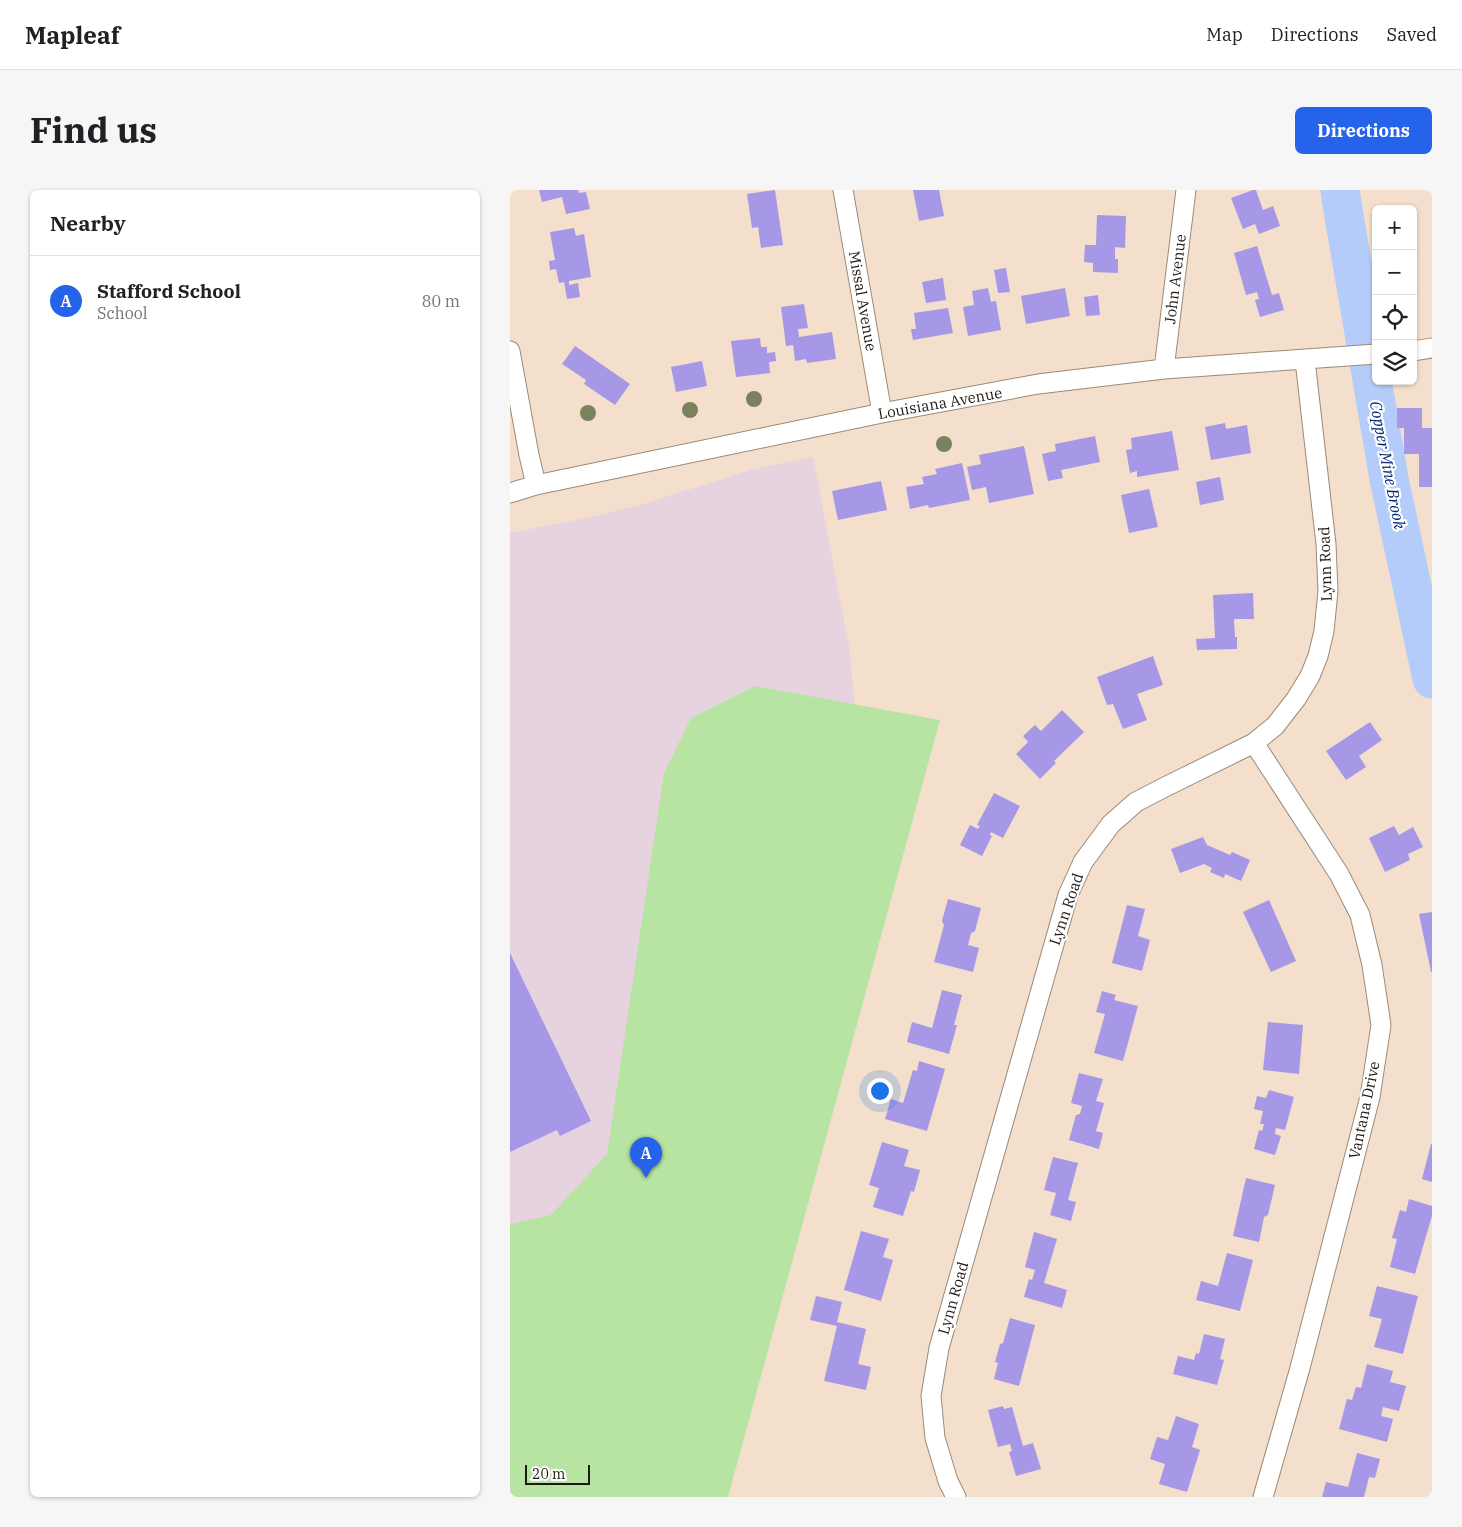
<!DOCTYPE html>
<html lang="en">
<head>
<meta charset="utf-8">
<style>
	:root { --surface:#fff; --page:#f6f6f6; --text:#202124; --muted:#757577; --line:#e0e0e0; --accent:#2563eb }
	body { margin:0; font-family:"IBM Plex Serif",serif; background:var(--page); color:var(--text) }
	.controls { position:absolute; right:15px; top:15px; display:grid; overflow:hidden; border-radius:8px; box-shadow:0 1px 4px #0004 }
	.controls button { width:45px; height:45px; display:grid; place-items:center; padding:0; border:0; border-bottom:1px solid var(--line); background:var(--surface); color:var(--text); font:25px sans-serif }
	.scale { position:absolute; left:15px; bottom:12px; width:65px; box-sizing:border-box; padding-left:5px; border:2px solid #201812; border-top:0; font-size:14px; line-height:18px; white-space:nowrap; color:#201812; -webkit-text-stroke:4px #fff; paint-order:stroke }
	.you { position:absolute; left:369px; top:900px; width:18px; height:18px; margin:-12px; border:4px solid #fff; border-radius:50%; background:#1a73e8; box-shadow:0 0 0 8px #1a73e833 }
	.badge { display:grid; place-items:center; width:32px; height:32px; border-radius:50%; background:var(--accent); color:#fff; font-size:16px; font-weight:700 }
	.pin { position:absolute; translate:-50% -41px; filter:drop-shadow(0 1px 2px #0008) }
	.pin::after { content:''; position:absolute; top:26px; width:18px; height:15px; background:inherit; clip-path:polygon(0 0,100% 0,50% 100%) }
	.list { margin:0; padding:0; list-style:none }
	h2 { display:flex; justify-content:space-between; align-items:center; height:65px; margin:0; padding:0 20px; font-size:21px }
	h2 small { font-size:16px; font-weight:400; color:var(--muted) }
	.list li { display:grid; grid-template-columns:32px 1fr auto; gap:15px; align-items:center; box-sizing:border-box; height:90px; padding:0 20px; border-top:1px solid var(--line) }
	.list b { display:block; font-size:19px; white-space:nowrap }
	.list p { margin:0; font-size:16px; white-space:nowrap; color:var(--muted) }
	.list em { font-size:16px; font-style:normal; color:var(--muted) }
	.icon { flex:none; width:28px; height:28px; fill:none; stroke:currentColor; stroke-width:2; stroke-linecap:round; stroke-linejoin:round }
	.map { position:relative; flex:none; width:922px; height:1307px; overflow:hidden; border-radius:8px }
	header { display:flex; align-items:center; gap:30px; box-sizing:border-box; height:70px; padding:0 25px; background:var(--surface); border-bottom:1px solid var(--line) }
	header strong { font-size:24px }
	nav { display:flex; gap:28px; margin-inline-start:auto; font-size:18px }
	.intro { display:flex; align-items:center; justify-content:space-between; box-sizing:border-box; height:120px; padding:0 30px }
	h1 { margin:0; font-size:35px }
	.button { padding:12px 22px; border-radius:8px; background:var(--accent); color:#fff; font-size:18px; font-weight:700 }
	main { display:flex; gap:30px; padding:0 30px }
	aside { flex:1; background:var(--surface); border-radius:8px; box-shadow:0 1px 4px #0004 }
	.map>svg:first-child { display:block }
	.education { fill:#e7d2e0 }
	.green { fill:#b7e4a3 }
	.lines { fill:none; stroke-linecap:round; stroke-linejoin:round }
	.river { stroke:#b4ccf9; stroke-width:39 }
	.building { fill:#a698e6 }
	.street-casing { stroke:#9c8a78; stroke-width:21 }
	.street { stroke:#fff; stroke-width:19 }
	.tree { fill:#7a825d }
	.labels { text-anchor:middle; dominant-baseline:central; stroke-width:4.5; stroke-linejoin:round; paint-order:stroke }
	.street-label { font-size:15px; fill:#201812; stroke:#fff }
	.water-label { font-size:16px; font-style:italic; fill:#032575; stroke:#fff }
</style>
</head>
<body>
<header>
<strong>Mapleaf</strong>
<nav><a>Map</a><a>Directions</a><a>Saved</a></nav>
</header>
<div class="intro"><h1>Find us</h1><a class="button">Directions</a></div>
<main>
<aside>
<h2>Nearby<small></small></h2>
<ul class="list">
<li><span class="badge">A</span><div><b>Stafford School</b><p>School</p></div><em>80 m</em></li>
</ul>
</aside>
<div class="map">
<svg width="922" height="1307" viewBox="0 0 922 1307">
	<rect width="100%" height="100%" fill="#f3dfcc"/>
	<path class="education" d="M303 267 339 457 360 668 0 1307V343L86 326 137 313 240 280Z"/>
	<path class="green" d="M245 496 430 530 218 1307H0V1034L41 1025 97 964 154 583 181 528Z"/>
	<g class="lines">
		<path class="river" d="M830 0 833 20 879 289 922 489"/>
	</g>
	<path class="building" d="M29 0H68L69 3 76 2 80 19 56 24 52 7 32 12Z
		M265 0 273 55 251 58 248 37 242 38 237 4Z
		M403 0H429L434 26 409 31Z
		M743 0H746L753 20 763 16 770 36 749 44 745 34 733 39 721 8Z
		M587 25 616 26 615 58 605 57V69H608V83L583 82V73L574 72 575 55H586Z
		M64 38 66 46 74 44 81 87 59 91V95L68 93 70 107 57 109 54 92 49 93 46 79 40 80 39 71 45 70 40 42Z
		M747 56 762 105 769 103 774 120 750 127 745 110 749 109 747 102 736 105 724 63Z
		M496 78 500 102 488 103 484 80Z
		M433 88 436 110 416 113 412 92Z
		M478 98 481 112 486 111 491 140 458 146 453 117 464 115 462 101Z
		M555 98 560 126 516 134 511 106Z
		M588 105 590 125 576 126 574 107Z
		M294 114 298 138 288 139 289 147 322 142 326 169 297 173 296 169 285 171 283 155 276 156 271 117Z
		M438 118 443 143 403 150 401 139H406L404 123Z
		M250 148 251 157H257V163L265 162 266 171 259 172 260 183 226 187 221 151Z
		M65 156 120 194 105 215 74 194 76 190 52 174Z
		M192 171 197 196 166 202 161 177Z
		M887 218H912V238H922V297H909V264H894V238H887Z
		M715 233 716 239 737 235 741 263 701 270 695 237Z
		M662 241 669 280 627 287V281L620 283 616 260 622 259 621 248Z
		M585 246 590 272 551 280 553 288 538 291 532 264 546 261 545 254Z
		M514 256 524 304 479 313 476 297 462 300 457 277 471 274 469 265Z
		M452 273 460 310 419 318 418 315 400 319 396 297 414 294 412 287 427 284 425 279Z
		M710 287 714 310 690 315 686 292Z
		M371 291 377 320 328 330 322 301Z
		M639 299 648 337 619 343 611 305Z
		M743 403 744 429H724L725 447H727V459L687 460 686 449 705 448 703 405Z
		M643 466 653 495 627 504 637 530 613 539 603 514 597 515 587 487Z
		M552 520 574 542 544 571 546 573 530 589 506 564 518 552 513 546 525 535 531 541Z
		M860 532 872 550 849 566 856 577 836 590 816 561Z
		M484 603 510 616 493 648 481 642 480 645 482 646 472 666 450 655 460 635 468 639 470 636 467 635Z
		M884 636 889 645 903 637 913 657 898 664 900 670 875 682 859 648Z
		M693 647 697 655 720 665 722 662 740 670 731 691 715 684 714 688 700 682 702 678 694 674 670 683 661 659Z
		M438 709 471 718 465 741 461 743 458 755 469 758 463 782 424 772 434 735 432 731Z
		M759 710 786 771 761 782 733 722Z
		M617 715 635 719 628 746 640 750 632 781 602 773Z
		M922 722V782H921L909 724Z
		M0 763 81 931 50 946 47 940 0 962Z
		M432 800 452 805 444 835H447L439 864 397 852 402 832 422 838Z
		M592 801 606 805 604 810 628 816 613 871 584 863 595 824 586 822Z
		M758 832 793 835 789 884 753 880Z
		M409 871 435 879 417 941 375 929 381 909 393 913 403 880 407 881Z
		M569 883 593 889 586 911 594 913 586 941 593 943 589 959 559 950 566 925 570 924 572 916 561 913Z
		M759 900 784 907 775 940 766 938 765 944 771 946 765 965 744 959 749 940 752 941 754 934H750L753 921 744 919 747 906 756 908Z
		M372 952 399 960 394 976 410 980 404 1002 401 1001 393 1026 363 1017 369 998 359 995Z
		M921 954H922V992L912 989Z
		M543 967 568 973 558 1010 566 1012 561 1031 540 1025 546 1003 534 1000Z
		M736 988 765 995 758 1025 754 1027 749 1052 723 1046Z
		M899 1009 922 1016V1026L905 1084 880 1077 887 1049 882 1048 890 1020 896 1022Z
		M351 1041 379 1049 373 1067 383 1070 371 1111 334 1100Z
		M524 1042 547 1049 534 1093 557 1100 552 1118 514 1107 519 1089 522 1090 525 1080 515 1077Z
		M717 1063 743 1070 730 1121 686 1110 691 1091 708 1096Z
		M867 1096 908 1106 893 1164 864 1157 872 1129 859 1126Z
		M306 1106 332 1112 327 1132 356 1139 348 1174 361 1177 356 1200 314 1191 327 1136 300 1130Z
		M500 1128 525 1135 509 1196 484 1189 488 1173 485 1172 490 1154 493 1153Z
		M694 1144 715 1149 710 1169 714 1170 707 1195 663 1184 668 1166 684 1170 686 1163 689 1164Z
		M857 1174 883 1181 880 1192 896 1196 889 1221 873 1217 871 1226 883 1229 877 1252 829 1239 837 1209 842 1210 846 1197 851 1198Z
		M493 1216 494 1219 502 1217 513 1256 523 1253 531 1279 506 1286 499 1262 502 1261 500 1254 488 1257 478 1220Z
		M666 1226 689 1234 682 1257 690 1260 677 1302 649 1294 655 1274 640 1269 647 1247 658 1250Z
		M847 1263 870 1269 865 1288 859 1287 854 1307H812L816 1292 838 1297Z"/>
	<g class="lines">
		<g class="street-casing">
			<path id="street" d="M333 0 372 223
				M0 161 19 265 26 295
				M903 161 922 158
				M654 179 676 0
				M0 303 26 295 372 223 528 194 654 179 866 164
				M744 553 829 684 850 725 862 775 871 835 860 907 790 1178 753 1307
				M446 1307 438 1291 425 1248 421 1206 429 1158 558 705 573 672 601 634 626 612 653 598 744 553 765 536 786 509 800 486 808 466 814 441 818 401 816 354 795 170"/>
		</g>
		<use href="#street" class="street"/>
	</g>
	<g class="tree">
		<circle cx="244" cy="209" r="8"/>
		<circle cx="180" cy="220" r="8"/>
		<circle cx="78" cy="223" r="8"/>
		<circle cx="434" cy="254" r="8"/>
	</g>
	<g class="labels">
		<g class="street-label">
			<text transform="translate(665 89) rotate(-83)">John Avenue</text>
			<text transform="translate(353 111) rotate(80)">Missal Avenue</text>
			<text transform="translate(430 213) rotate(-10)">Louisiana Avenue</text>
			<text transform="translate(815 374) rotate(-92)">Lynn Road</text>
			<text transform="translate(556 719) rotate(-71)">Lynn Road</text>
			<text transform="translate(854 920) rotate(-78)">Vantana Drive</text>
			<text transform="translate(443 1108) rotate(-74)">Lynn Road</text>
		</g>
		<g class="water-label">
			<text transform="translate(878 275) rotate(79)">Copper Mine Brook</text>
		</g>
	</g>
</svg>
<div class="controls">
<button>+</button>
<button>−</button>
<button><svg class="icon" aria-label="locate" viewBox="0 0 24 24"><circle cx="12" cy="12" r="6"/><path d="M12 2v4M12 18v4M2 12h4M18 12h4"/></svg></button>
<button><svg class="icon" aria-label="layers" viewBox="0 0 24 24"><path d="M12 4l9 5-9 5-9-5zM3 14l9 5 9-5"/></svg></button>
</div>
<div class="scale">20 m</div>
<div class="you"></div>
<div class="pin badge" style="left:136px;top:988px">A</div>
</div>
</main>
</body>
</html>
